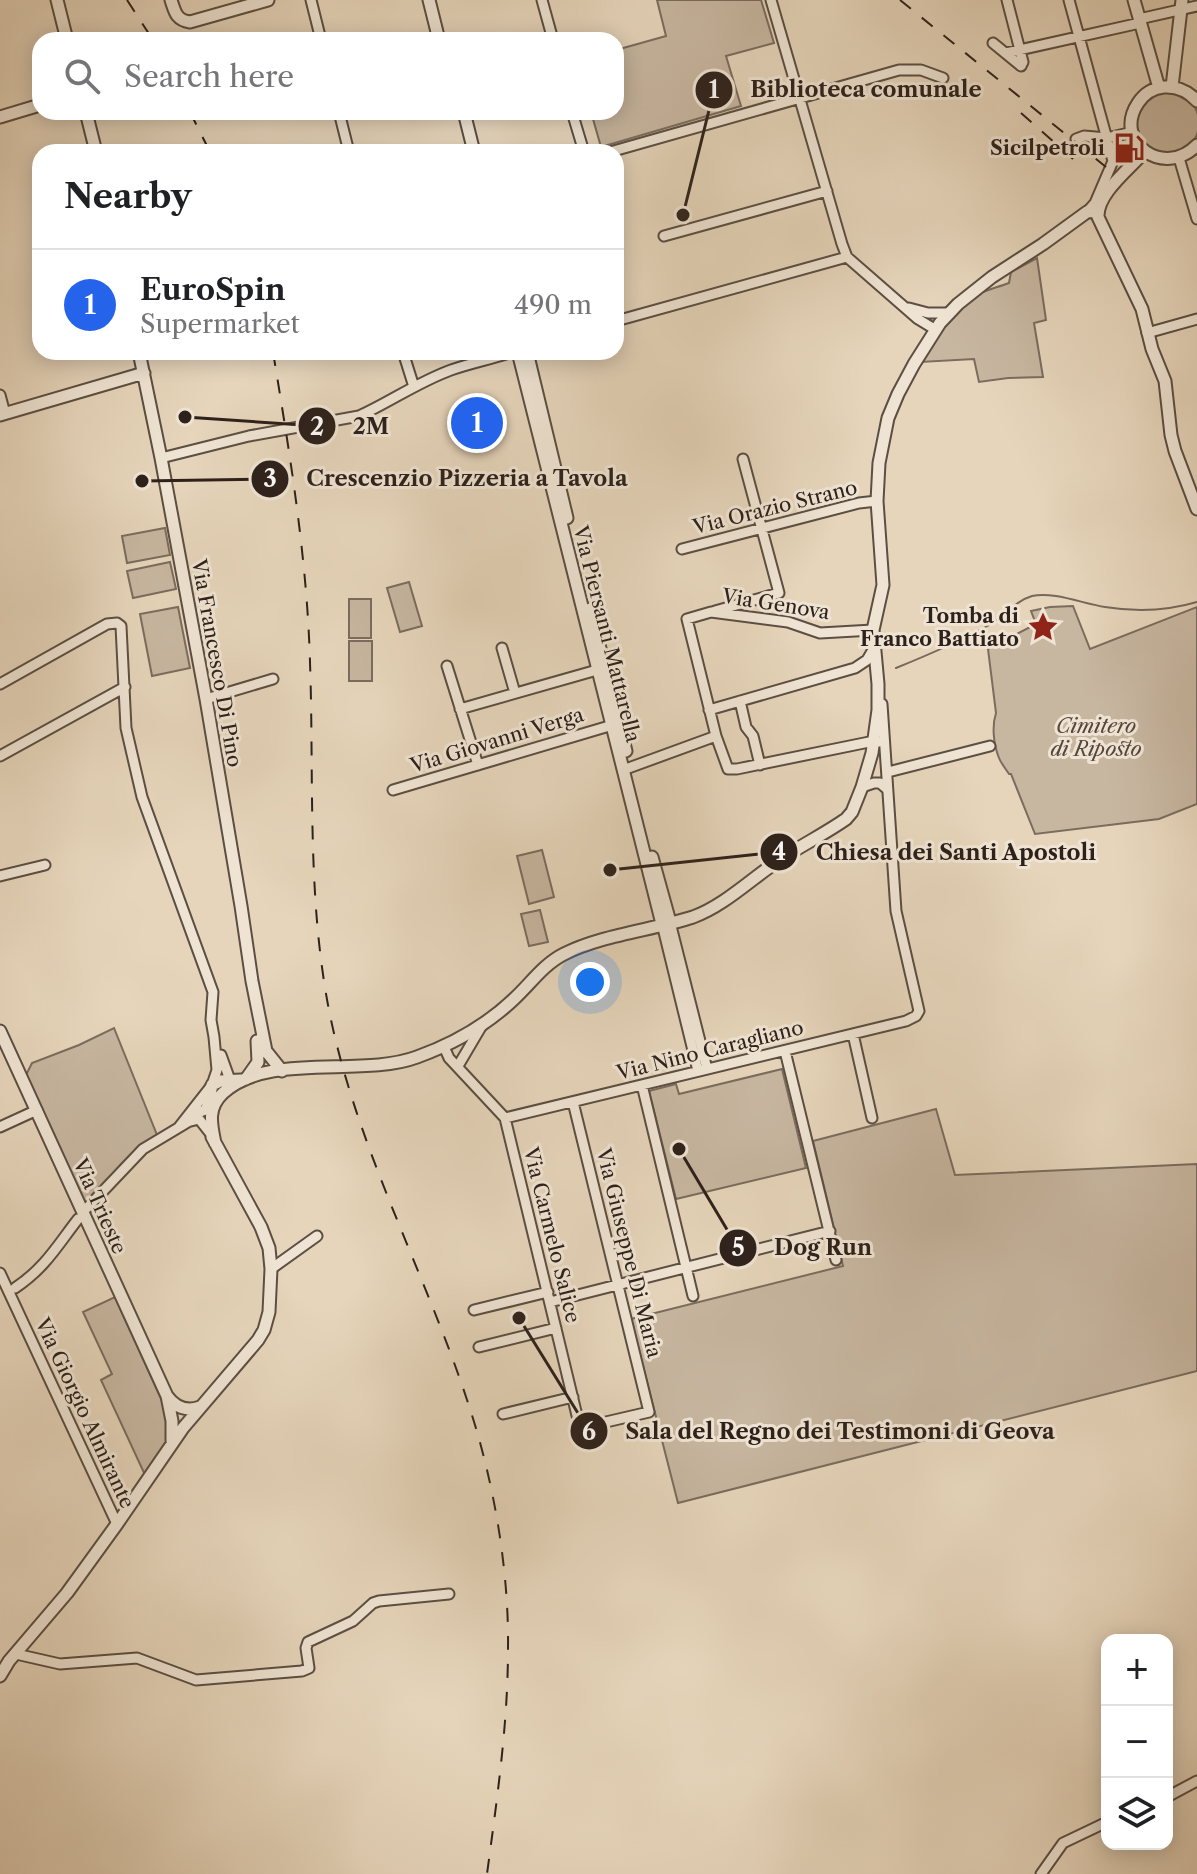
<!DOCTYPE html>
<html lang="en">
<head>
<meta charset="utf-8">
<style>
	:root { --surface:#fff; --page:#f6f6f6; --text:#202124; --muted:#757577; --line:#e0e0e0; --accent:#2563eb }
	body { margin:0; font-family:"Libre Caslon Text",serif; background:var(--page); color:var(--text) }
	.controls { position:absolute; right:24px; bottom:24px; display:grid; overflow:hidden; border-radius:16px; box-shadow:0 4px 20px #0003 }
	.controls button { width:72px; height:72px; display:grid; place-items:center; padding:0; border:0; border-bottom:2px solid var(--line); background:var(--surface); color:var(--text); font:40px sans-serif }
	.you { position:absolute; left:590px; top:982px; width:28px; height:28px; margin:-20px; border:6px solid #fff; border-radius:50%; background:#1a73e8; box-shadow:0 0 0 12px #1a73e833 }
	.badge { display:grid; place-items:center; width:52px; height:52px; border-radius:50%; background:var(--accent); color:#fff; font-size:26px; font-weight:700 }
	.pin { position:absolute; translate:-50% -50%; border:4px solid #fff; box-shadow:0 2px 8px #0006 }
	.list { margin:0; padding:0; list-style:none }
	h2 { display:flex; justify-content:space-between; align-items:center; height:104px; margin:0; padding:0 32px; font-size:34px }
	h2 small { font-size:26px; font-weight:400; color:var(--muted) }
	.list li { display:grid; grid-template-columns:52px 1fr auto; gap:24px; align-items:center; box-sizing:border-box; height:112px; padding:0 32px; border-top:2px solid var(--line) }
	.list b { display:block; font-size:30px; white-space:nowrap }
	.list p { margin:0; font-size:26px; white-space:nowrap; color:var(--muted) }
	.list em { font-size:26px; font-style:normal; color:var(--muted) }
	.icon { flex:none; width:44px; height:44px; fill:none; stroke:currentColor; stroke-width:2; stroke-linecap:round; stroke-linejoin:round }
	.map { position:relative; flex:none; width:1197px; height:1874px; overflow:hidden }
	.search { position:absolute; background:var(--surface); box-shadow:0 4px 20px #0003; left:32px; top:32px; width:592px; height:88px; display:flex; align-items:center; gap:20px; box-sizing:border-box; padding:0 28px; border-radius:24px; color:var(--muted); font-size:30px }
	.panel { position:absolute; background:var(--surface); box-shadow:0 4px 20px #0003; left:32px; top:144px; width:592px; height:216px; border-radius:24px }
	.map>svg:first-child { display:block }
	.green { fill:#c7b6a0; stroke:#7a6c5e; stroke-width:2 }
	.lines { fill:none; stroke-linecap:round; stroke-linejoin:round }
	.stream { stroke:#76685b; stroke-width:2 }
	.minor-casing { stroke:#5b4e43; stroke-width:13 }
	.tertiary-casing { stroke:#5b4e43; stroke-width:15 }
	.minor { stroke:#efe4d3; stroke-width:9 }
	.tertiary { stroke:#efe4d3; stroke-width:11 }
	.rail { stroke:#2d211b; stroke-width:2; stroke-dasharray:14 14; stroke-linecap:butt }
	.labels { text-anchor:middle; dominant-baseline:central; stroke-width:6; stroke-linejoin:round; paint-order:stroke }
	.poi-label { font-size:20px; font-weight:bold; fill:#2d211b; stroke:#efe4d3; text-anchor:end }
	.street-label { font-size:20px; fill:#2d211b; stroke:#efe4d3 }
	.park-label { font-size:20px; font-style:italic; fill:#54463c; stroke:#efe4d3 }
	.leader { fill:none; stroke:#2d211b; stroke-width:3 }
	.callout-dot { fill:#2d211b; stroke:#efe4d3; stroke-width:3 }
	.mark-label { font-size:24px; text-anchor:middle; font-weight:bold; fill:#fff }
	.callout-label { font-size:22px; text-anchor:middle; font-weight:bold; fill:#2d211b; stroke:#efe4d3; stroke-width:6; stroke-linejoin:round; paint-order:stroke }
</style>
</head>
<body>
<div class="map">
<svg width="1197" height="1874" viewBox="0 0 1197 1874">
	<rect width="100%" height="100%" fill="#e6d5bb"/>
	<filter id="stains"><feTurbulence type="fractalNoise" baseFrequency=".0025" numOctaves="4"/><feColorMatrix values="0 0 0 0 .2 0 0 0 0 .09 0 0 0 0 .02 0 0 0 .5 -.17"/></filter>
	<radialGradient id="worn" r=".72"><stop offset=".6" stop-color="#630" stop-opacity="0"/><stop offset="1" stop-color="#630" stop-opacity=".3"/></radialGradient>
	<path class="green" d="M657 0H761L774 43 726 56 741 106 601 147 591 112H616V50L666 36Z
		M1137 123a31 31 0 1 1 62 0a31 31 0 1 1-62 0Z
		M1037 258 1046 320 1034 323 1043 377 1008 378 979 382 974 359 921 362C936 338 953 309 979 294 988 289 999 287 1009 283L1011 272Z
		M165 528 170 555 127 563 122 536Z
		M170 562 176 589 133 598 127 571Z
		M409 582 422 626 400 632 387 588Z
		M349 599H371V638H349Z
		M1073 606 1090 649 1197 607V804L1159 819 1035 834 1011 774H1009C1005 768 1001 763 999 758 993 743 992 725 996 713L988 649 1036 624 1031 611 1050 607Z
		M178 607 190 668 152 676 140 614Z
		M349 641H372V681H349Z
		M542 850 554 897 529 904 517 856Z
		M540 910 548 942 529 946 521 914Z
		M114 1028 157 1135 128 1157 85 1204 25 1077 32 1063 79 1045Z
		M782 1069 806 1168 676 1199 649 1091 676 1084 679 1094Z
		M936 1109 955 1175 1197 1164V1371L678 1503 631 1319 843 1266 813 1141Z
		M115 1297 167 1412 168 1439 145 1475 101 1380 112 1374 83 1312Z"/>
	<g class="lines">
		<path class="stream" d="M896 668C928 655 961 641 991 624 1005 616 1015 601 1032 596 1053 591 1084 604 1105 607 1136 612 1167 611 1197 602"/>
		<g class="minor-casing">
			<path id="minor" d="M311 0 321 40
				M542 0 553 40
				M771 0 842 244 847 257 918 319 936 330
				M1069 0 1113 161
				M1139 19 1197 6
				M993 43 1021 66 1023 62 1007 0
				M1006 53 1140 23
				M339 112 349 152
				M572 112 584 152
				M1076 139 1084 136 1107 138 1133 132
				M610 152 899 70H921L943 78
				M1179 158 1197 219
				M1087 212 1095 203 1113 161
				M664 236 827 191
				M909 308 928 313H949
				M616 321 847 257
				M1147 333 1197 319
				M403 352 414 387
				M0 395 5 414
				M161 458 249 436 359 416C390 402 418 382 451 370 471 363 492 359 512 352
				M682 549 859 503 877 501
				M715 611 779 593 743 459
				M873 630 820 633 788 622 711 612 687 619 716 736 728 769H737L874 741 879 742
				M502 648 515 693
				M447 666 478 765
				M0 684 107 624 117 623 121 626 126 728 142 797 213 992 211 1020 214 1037 217 1070 212 1085 179 1127
				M206 699 273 679
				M740 701 746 727 753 736 760 765
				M460 709 597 670 603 672
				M709 710 855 668 867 660 874 648
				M0 756 125 687
				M623 770 716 736
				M888 772 990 746
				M862 787 874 783H880L887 789
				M393 790 616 724
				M0 876 45 865
				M670 922 707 1069
				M662 924 698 1071
				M853 1034 872 1118
				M446 1045 445 1049 449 1058 505 1118 580 1428 649 1412 573 1102
				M785 1051 836 1260
				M221 1055 230 1080V1086
				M458 1066 481 1027
				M642 1085 693 1296
				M505 1118 906 1021 916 1016 919 1011 896 911 882 704
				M191 1121 199 1119 210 1133
				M0 1127 37 1110
				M87 1208 143 1149 188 1122 200 1112 212 1107
				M271 1269 317 1236
				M0 1273 117 1524
				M15 1288C45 1268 57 1246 78 1219
				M550 1302 830 1231
				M474 1310 548 1292
				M479 1347 556 1328
				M503 1414 573 1397
				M16 1654 60 1664 137 1658 196 1680 302 1671 309 1668 306 1648 308 1642 353 1621 373 1603 379 1601 449 1594
				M1167 1797 1197 1781
				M1041 1874 1063 1843 1107 1822"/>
		</g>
		<g class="tertiary-casing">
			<path id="tertiary" d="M57 0 67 40
				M171 0C175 12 176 20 190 22L268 0
				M429 0 439 40
				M1134 0 1159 88
				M1172 87 1182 0
				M1197 101C1188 91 1178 86 1164 87 1153 88 1144 94 1138 103 1112 142 1164 179 1197 145
				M86 112 96 152
				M464 112 474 152
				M0 117 40 105
				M1145 151C1130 169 1097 193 1098 217L1142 309 1152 349 1165 381 1171 435 1175 451 1197 509
				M139 352 161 458 206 699 241 906 252 981 266 1051 282 1071
				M518 352 662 924
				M527 352 567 518
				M0 415 144 373
				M590 609 626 751
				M652 857 670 922
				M0 1031 167 1396 172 1421V1441
				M246 1079 258 1062 257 1041
				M207 1109 212 1085 220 1081 241 1080
				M215 1143C211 1124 207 1108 223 1093 269 1051 361 1078 417 1057 453 1044 487 1025 515 998 531 983 544 964 564 954 601 935 653 930 693 917 726 905 754 876 784 857 804 844 826 833 846 819L852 812 862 787 872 753 878 710V684L873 630 883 585 877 501 879 463 888 418 898 394 914 364 940 323 958 304 992 277 1043 244 1087 212 1097 211
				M167 1396C175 1407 187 1412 200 1407
				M0 1676 9 1661 67 1593 117 1524 183 1428 258 1340 264 1330 269 1312 271 1269 269 1248 261 1227 212 1137"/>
		</g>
		<use href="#minor" class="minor"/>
		<use href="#tertiary" class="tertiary"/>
		<path class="rail" d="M127 0 153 40
			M900 0 1106 167
			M190 112 210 152
			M1021 113 1073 159
			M273 352C290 455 307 558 310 662 314 777 307 892 328 1005 356 1152 432 1283 475 1425 496 1495 509 1576 508 1649 508 1724 497 1799 487 1874"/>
	</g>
	<defs>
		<g id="fuel-bare" transform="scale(2.4)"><path d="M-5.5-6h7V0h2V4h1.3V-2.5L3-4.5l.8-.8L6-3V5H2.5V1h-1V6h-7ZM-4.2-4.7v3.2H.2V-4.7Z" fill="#8f2418" stroke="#efe4d3" stroke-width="2.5" paint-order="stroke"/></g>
		<g id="sight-bare" transform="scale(2.4)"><path d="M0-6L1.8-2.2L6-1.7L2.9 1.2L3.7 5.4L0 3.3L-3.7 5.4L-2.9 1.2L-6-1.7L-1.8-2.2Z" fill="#8f2418" stroke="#efe4d3" stroke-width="2.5" paint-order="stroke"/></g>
	</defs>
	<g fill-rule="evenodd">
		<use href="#fuel-bare" x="1129" y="148"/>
		<use href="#sight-bare" x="1043" y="627"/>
	</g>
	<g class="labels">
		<g class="poi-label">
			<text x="1105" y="148">Sicilpetroli</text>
			<text x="1019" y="616">Tomba di<tspan x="1019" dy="23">Franco Battiato</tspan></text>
		</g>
		<g class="street-label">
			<text transform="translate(775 507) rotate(-14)">Via Orazio Strano</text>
			<text transform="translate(776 604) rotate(9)">Via Genova</text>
			<text transform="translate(607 634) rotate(76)">Via Piersanti Mattarella</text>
			<text transform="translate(217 663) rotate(80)">Via Francesco Di Pino</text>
			<text transform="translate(497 740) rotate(-17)">Via Giovanni Verga</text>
			<text transform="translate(710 1050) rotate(-14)">Via Nino Caragliano</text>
			<text transform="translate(100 1206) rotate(66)">Via Trieste</text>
			<text transform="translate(552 1235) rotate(76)">Via Carmelo Salice</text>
			<text transform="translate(629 1253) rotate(76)">Via Giuseppe Di Maria</text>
			<text transform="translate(85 1413) rotate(65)">Via Giorgio Almirante</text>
		</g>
		<g class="park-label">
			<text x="1096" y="726">Cimitero<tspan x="1096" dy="23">di Riposto</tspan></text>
		</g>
	</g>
	<path class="leader" d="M683 215L714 90M185 417L317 426M142 481L270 479M610 870L779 852M679 1149L738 1248M519 1318L589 1431"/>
	<g class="callout-dot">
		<circle cx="683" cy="215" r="8"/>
		<circle cx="185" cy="417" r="8"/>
		<circle cx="142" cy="481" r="8"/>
		<circle cx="610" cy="870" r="8"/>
		<circle cx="679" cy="1149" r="8"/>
		<circle cx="519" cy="1318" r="8"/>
		<circle cx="714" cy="90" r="20"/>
		<circle cx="317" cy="426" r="20"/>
		<circle cx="270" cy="479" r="20"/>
		<circle cx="779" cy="852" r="20"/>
		<circle cx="738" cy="1248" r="20"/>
		<circle cx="589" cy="1431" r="20"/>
	</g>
	<g class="mark-label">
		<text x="714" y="98">1</text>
		<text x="317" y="435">2</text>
		<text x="270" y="487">3</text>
		<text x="779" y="860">4</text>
		<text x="738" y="1256">5</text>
		<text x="589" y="1440">6</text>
	</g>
	<g class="callout-label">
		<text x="866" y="97">Biblioteca comunale</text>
		<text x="371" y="434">2M</text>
		<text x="467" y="486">Crescenzio Pizzeria a Tavola</text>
		<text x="956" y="860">Chiesa dei Santi Apostoli</text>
		<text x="823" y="1255">Dog Run</text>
		<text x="840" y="1439">Sala del Regno dei Testimoni di Geova</text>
	</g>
	<rect width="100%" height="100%" filter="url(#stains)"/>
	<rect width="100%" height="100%" fill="url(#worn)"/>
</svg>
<div class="controls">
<button>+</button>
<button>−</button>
<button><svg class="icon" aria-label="layers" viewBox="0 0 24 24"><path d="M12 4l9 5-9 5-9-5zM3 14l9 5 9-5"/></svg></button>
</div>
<div class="you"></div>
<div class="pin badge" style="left:477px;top:423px">1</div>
<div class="search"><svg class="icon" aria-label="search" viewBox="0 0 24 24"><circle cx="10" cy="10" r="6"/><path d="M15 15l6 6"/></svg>Search here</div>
<section class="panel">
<h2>Nearby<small></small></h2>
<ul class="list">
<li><span class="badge">1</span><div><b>EuroSpin</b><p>Supermarket</p></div><em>490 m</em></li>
</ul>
</section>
</div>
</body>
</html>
